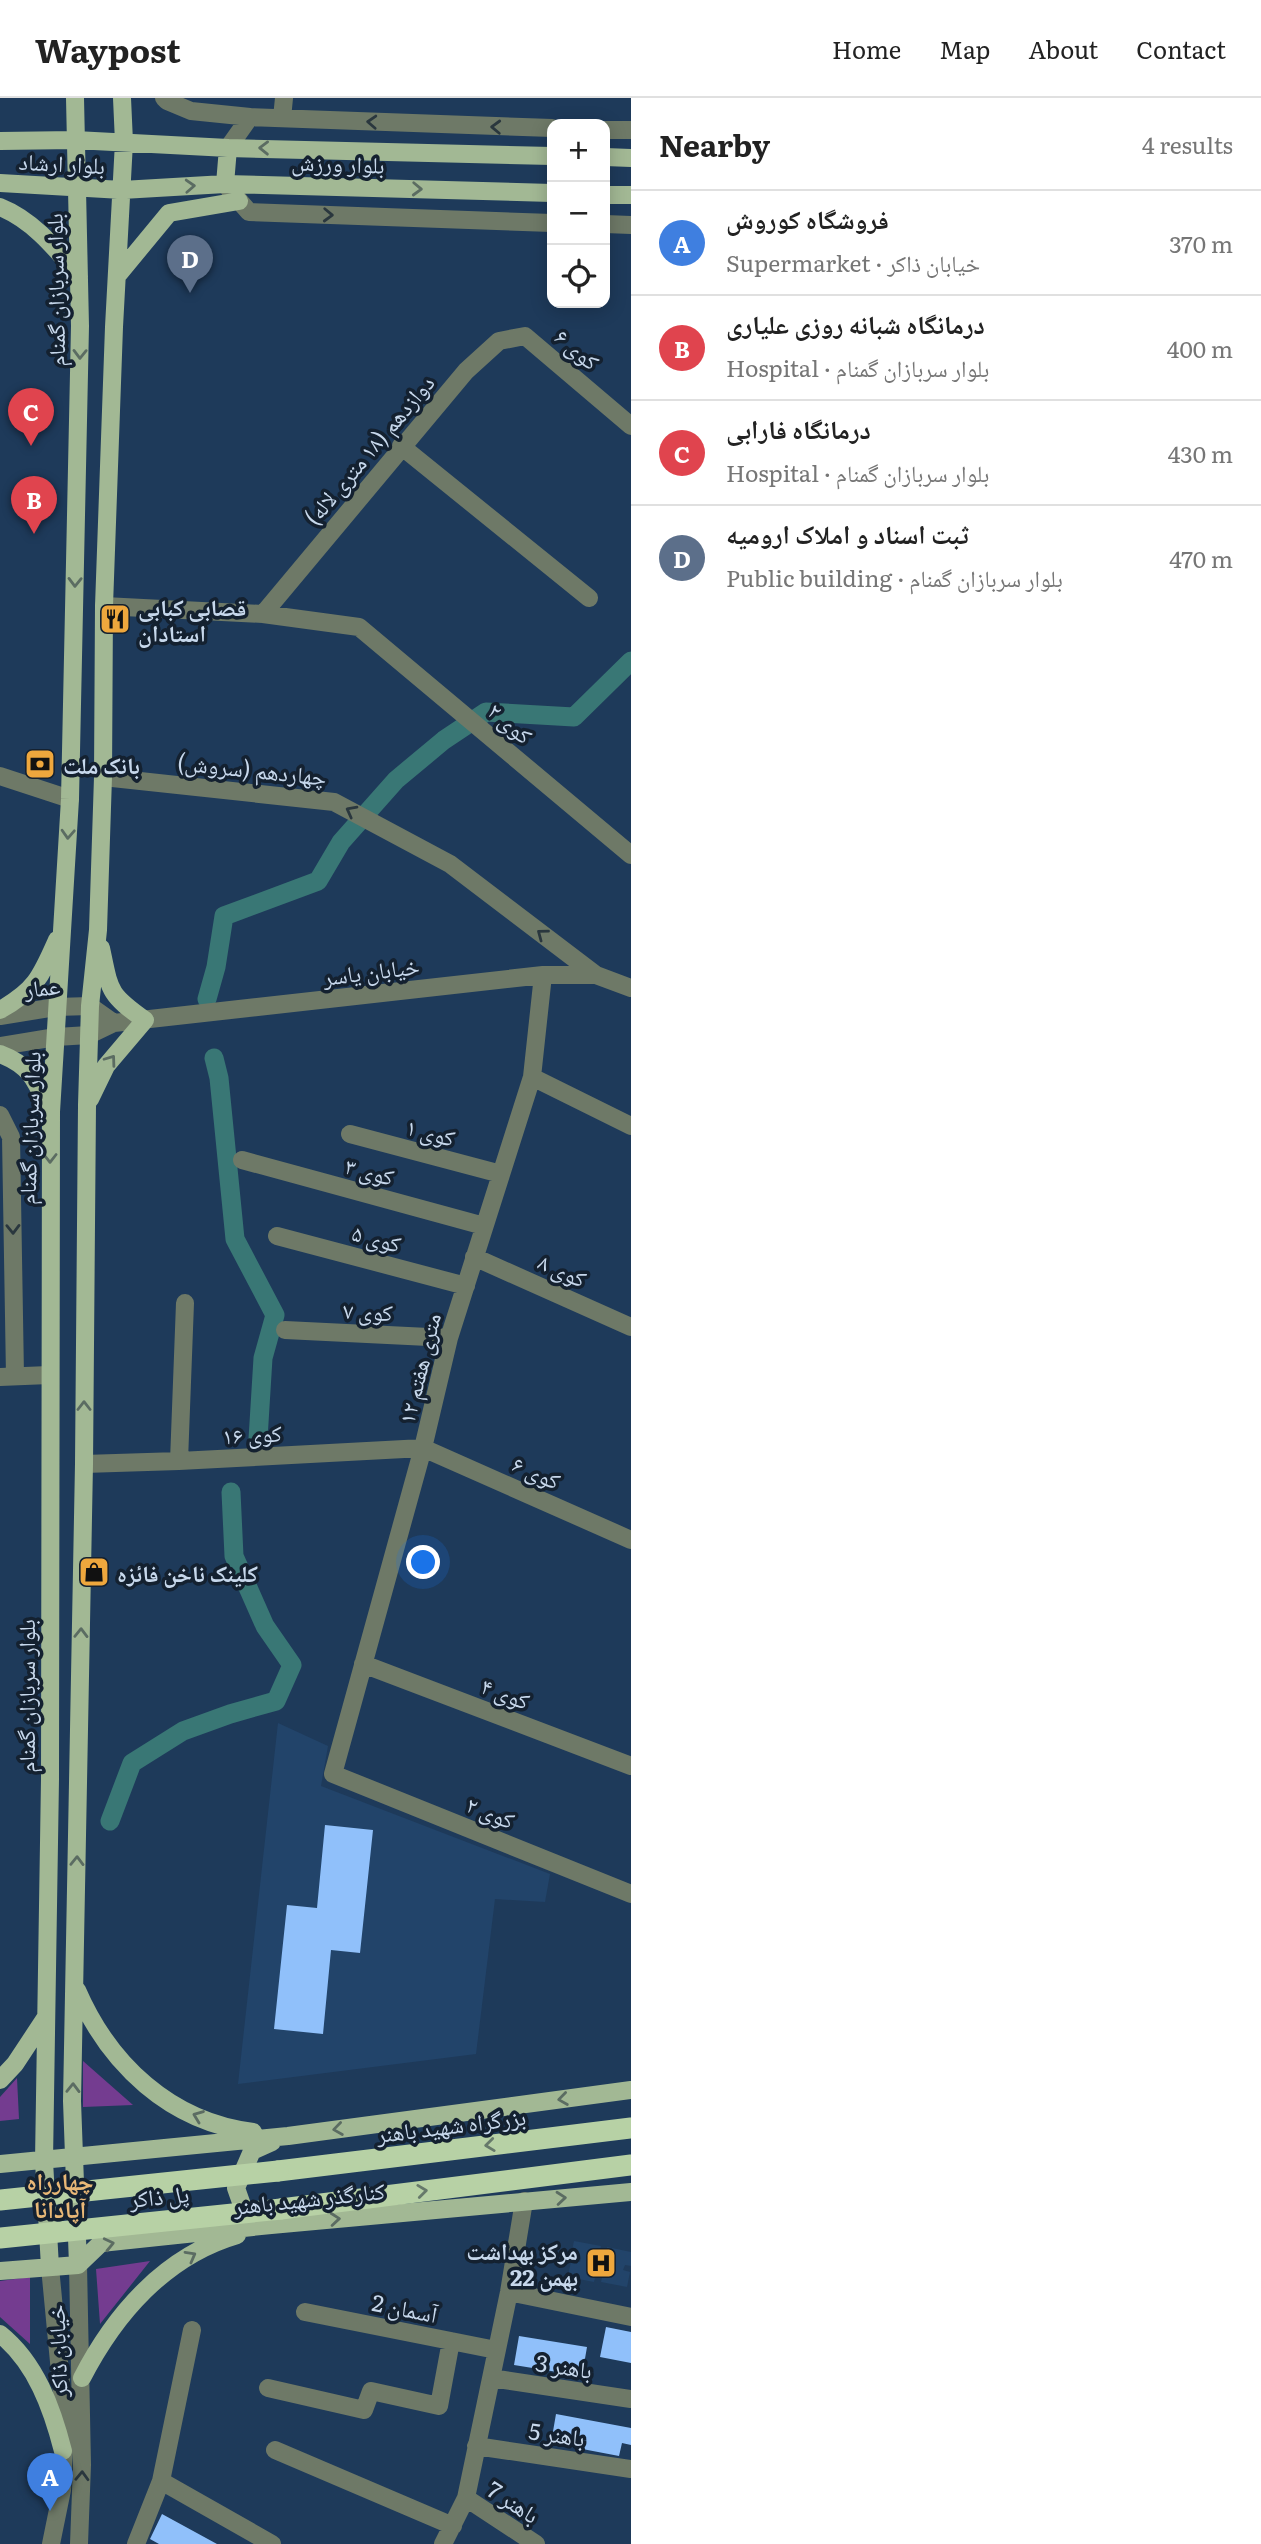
<!DOCTYPE html>
<html lang="en">
<head>
<meta charset="utf-8">
<style>
	:root { --surface:#fff; --page:#f6f6f6; --text:#222; --muted:#767676; --line:#e0e0e0; --accent:#7e5e2e }
	body { margin:0; font-family:Literata,"Noto Naskh Arabic",serif; background:var(--page); color:var(--text) }
	.controls { position:absolute; right:21px; top:21px; display:grid; overflow:hidden; border-radius:14px; box-shadow:0 4px 18px #0003 }
	.controls button { width:63px; height:63px; display:grid; place-items:center; padding:0; border:0; border-bottom:2px solid var(--line); background:var(--surface); color:var(--text); font:35px sans-serif }
	.you { position:absolute; left:424px; top:1465px; width:24px; height:24px; margin:-18px; border:5px solid #fff; border-radius:50%; background:#1a73e8; box-shadow:0 0 0 10px #1a73e833 }
	.badge { display:grid; place-items:center; width:46px; height:46px; border-radius:50%; background:var(--accent); color:#fff; font-size:23px; font-weight:700 }
	.pin { position:absolute; translate:-50% -58px; filter:drop-shadow(0 2px 4px #0008) }
	.pin::after { content:''; position:absolute; top:37px; width:24px; height:21px; background:inherit; clip-path:polygon(0 0,100% 0,50% 100%) }
	.list { margin:0; padding:0; list-style:none }
	h2 { display:flex; justify-content:space-between; align-items:center; height:91px; margin:0; padding:0 28px; font-size:30px }
	h2 small { font-size:23px; font-weight:400; color:var(--muted) }
	.list li { display:grid; grid-template-columns:46px 1fr auto; gap:21px; align-items:center; box-sizing:border-box; height:105px; padding:0 28px; border-top:2px solid var(--line) }
	.list b { display:block; font-size:26px; white-space:nowrap }
	.list p { margin:0; font-size:23px; white-space:nowrap; color:var(--muted) }
	.list em { font-size:23px; font-style:normal; color:var(--muted) }
	.icon { flex:none; width:38px; height:38px; fill:none; stroke:currentColor; stroke-width:2; stroke-linecap:round; stroke-linejoin:round }
	.map { position:relative; flex:none; width:631px; height:2446px; overflow:hidden }
	header { display:flex; align-items:center; gap:42px; box-sizing:border-box; height:98px; padding:0 35px; background:var(--surface); border-bottom:2px solid var(--line) }
	header strong { font-size:33px }
	nav { display:flex; gap:38px; margin-inline-start:auto; font-size:24px }
	main { display:flex }
	aside { flex:1; background:var(--surface) }
	.map>svg:first-child { display:block }
	.built { fill:#22446a }
	.green { fill:#743c90 }
	.lines { fill:none; stroke-linecap:round; stroke-linejoin:round }
	.canal { stroke:#397775; stroke-width:19 }
	.building { fill:#90c0fa }
	.minor { stroke:#6e7967; stroke-width:18 }
	.major { stroke:#a2b894; stroke-width:18 }
	.highway { stroke:#b7d1a5; stroke-width:21 }
	.highway-bridge { stroke:#b7d1a5; stroke-width:21 }
	.oneway { stroke:#2a373e }
	.oneway2 { stroke:#5b6c62 }
	.oneway3 { stroke:#66796a }
	.labels { text-anchor:middle; dominant-baseline:central; stroke-width:7; stroke-linejoin:round; paint-order:stroke }
	.street-label { font-size:23px; fill:#c7d8ec; stroke:#142130 }
	.poi-label { font-size:23px; font-weight:bold; fill:#c7d8ec; stroke:#142130; text-anchor:start }
	.neighbourhood-label { font-size:24px; font-weight:bold; fill:#e9b877; stroke:#142130 }
</style>
</head>
<body>
<header>
<strong>Waypost</strong>
<nav><a>Home</a><a>Map</a><a>About</a><a>Contact</a></nav>
</header>
<main>
<div class="map">
<svg width="631" height="2446" viewBox="0 0 631 2446">
	<rect width="100%" height="100%" fill="#1e3a5a"/>
	<path class="built" d="M278 1625 328 1648 321 1688 550 1776 545 1804 495 1801 476 1956 238 1986Z
		M574 2143 601 2148 599 2157 605 2158 607 2149 631 2154V2168L625 2167 623 2172 630 2174 627 2189 601 2184 603 2175 596 2174 594 2184 568 2179 571 2163 580 2164 581 2160 571 2158Z"/>
	<path class="green" d="M83 1963 133 2007 83 2009Z
		M17 1980 19 2021 0 2023V1999Z
		M150 2163 100 2226 96 2171Z
		M30 2179V2246L0 2219V2183Z"/>
	<g class="lines">
		<path class="canal" d="M207 901 216 869 224 818 318 783 341 744 396 682 444 642 486 614 574 619 631 563
			M214 960 219 980 235 1141 275 1217 263 1260 258 1341
			M110 1723 132 1665 183 1633 230 1616 276 1603 292 1567 265 1528 234 1458 231 1394"/>
	</g>
	<path class="building" d="M325 1727 373 1732 360 1855 331 1852 323 1936 274 1931 287 1807 317 1810Z
		M606 2229 631 2234V2265L600 2259Z
		M519 2238 587 2249 582 2278 514 2267Z
		M556 2316 631 2330V2347L622 2345 619 2358 551 2345Z
		M162 2416 217 2446H159L150 2441Z"/>
	<g class="lines">
		<path class="minor" d="M164 0 167 3 191 13 250 19
			M282 20 284 0
			M605 32H631
			M228 50 250 19 552 30
			M229 91 249 114 552 125
			M605 126 631 127
			M401 348 589 500
			M104 508 263 516 359 529 631 757
			M263 516 466 273 499 243 525 238 631 328
			M0 678 70 701
			M103 679 334 704 450 766 596 877
			M543 877 532 979 449 1240 423 1350 333 1676 631 1796
			M0 918 56 909 90 908 114 925
			M0 948 56 939 89 937 114 925 543 877H596L631 890
			M532 979 631 1028
			M0 1017 11 1039 15 1278
			M350 1036 501 1076
			M242 1062 484 1128
			M277 1138 466 1188
			M474 1159 631 1229
			M285 1232 449 1240
			M0 1279 49 1277
			M179 1363 185 1205
			M84 1366 179 1363 423 1350 631 1442
			M363 1566 631 1668
			M78 2167 82 2367 79 2446
			M50 2169 65 2327 62 2392 51 2446
			M509 2194 631 2219
			M305 2214 496 2252
			M491 2280 631 2301
			M268 2290 364 2312 371 2293 439 2308 451 2243
			M476 2348 631 2371
			M275 2352 453 2428
			M161 2383 272 2446
			M466 2400 536 2446
			M136 2446 161 2383 192 2232
			M443 2446 466 2400 509 2194 524 2103"/>
		<path class="major" d="M0 43 75 42 228 50 552 58
			M605 59 631 60
			M0 85 122 92 225 86 552 95
			M225 86 228 50
			M605 97H631
			M0 109C33 122 56 151 79 178
			M117 178 169 115 239 103
			M0 912C36 892 41 878 57 842
			M0 956C32 968 36 984 50 1014
			M90 1001 106 968 145 922C108 896 110 893 101 850
			M77 1892C109 1966 170 2024 253 2034
			M0 1982 15 1966 46 1919
			M0 2066 288 2038 631 1992
			M249 2127 236 2090 252 2053 272 2044
			M78 2167 72 2003 84 1366 87 1007 90 908 98 832 103 679 104 508 114 229 124 44 122 0
			M50 2169 44 2063 50 1681 51 1014 70 701 80 228 75 0
			M0 2173 78 2167 101 2145 271 2127 631 2094
			M0 2236C36 2265 52 2310 63 2353
			M82 2280C115 2216 165 2158 237 2137"/>
		<path class="highway" d="M278 2073 631 2030
			M281 2111 631 2067"/>
		<path class="highway-bridge" d="M0 2102 278 2073
			M0 2140 281 2111"/>
	</g>
	<defs><path id="oneway-chevron" d="M-2-3.5L2.5 0L-2 3.5" fill="none" stroke-width="1.6" stroke-linecap="round" stroke-linejoin="round" transform="scale(1.75)"/></defs>
	<g class="oneway">
		<use href="#oneway-chevron" transform="translate(372 24) rotate(-177)"/>
		<use href="#oneway-chevron" transform="translate(496 29) rotate(-178)"/>
		<use href="#oneway-chevron" transform="translate(328 117) rotate(2)"/>
		<use href="#oneway-chevron" transform="translate(351 713) rotate(-152)"/>
		<use href="#oneway-chevron" transform="translate(542 836) rotate(-143)"/>
		<use href="#oneway-chevron" transform="translate(13 1131) rotate(89)"/>
		<use href="#oneway-chevron" transform="translate(82 2378) rotate(-88)"/>
	</g>
	<g class="oneway2">
		<use href="#oneway-chevron" transform="translate(264 50) rotate(-179)"/>
		<use href="#oneway-chevron" transform="translate(190 88) rotate(-3)"/>
		<use href="#oneway-chevron" transform="translate(417 91) rotate(2)"/>
		<use href="#oneway-chevron" transform="translate(80 256) rotate(91)"/>
		<use href="#oneway-chevron" transform="translate(75 484) rotate(91)"/>
		<use href="#oneway-chevron" transform="translate(68 736) rotate(93)"/>
		<use href="#oneway-chevron" transform="translate(111 962) rotate(-54)"/>
		<use href="#oneway-chevron" transform="translate(50 1060) rotate(90)"/>
		<use href="#oneway-chevron" transform="translate(84 1308) rotate(-90)"/>
		<use href="#oneway-chevron" transform="translate(81 1535) rotate(-89)"/>
		<use href="#oneway-chevron" transform="translate(77 1763) rotate(-89)"/>
		<use href="#oneway-chevron" transform="translate(73 1990) rotate(-89)"/>
		<use href="#oneway-chevron" transform="translate(563 2001) rotate(172)"/>
		<use href="#oneway-chevron" transform="translate(198 2018) rotate(-159)"/>
		<use href="#oneway-chevron" transform="translate(338 2031) rotate(172)"/>
		<use href="#oneway-chevron" transform="translate(561 2100) rotate(-5)"/>
		<use href="#oneway-chevron" transform="translate(335 2121) rotate(-5)"/>
		<use href="#oneway-chevron" transform="translate(109 2146) rotate(-13)"/>
		<use href="#oneway-chevron" transform="translate(191 2158) rotate(-29)"/>
	</g>
	<g class="oneway3">
		<use href="#oneway-chevron" transform="translate(490 2047) rotate(173)"/>
		<use href="#oneway-chevron" transform="translate(422 2093) rotate(-7)"/>
	</g>
	<defs>
		<g id="restaurant-square" transform="scale(1.575)"><rect x="-9" y="-9" width="18" height="18" rx="4" fill="#eea73d" stroke="#142130"/><path d="M-5-6h1v4h1v-4h1v4h1v-4h1v5L-1.5 .5V6h-2V.5L-5-1ZM5-6V6H3V1.5H1.5Q1.5-4 5-6Z" fill="#111"/></g>
		<g id="bank-square" transform="scale(1.575)"><rect x="-9" y="-9" width="18" height="18" rx="4" fill="#eea73d" stroke="#142130"/><path d="M-6-4H6V4H-6ZM0-2.3a2.3 2.3 0 1 0 0 4.6a2.3 2.3 0 1 0 0-4.6Z" fill="#111"/></g>
		<g id="shop-square" transform="scale(1.575)"><rect x="-9" y="-9" width="18" height="18" rx="4" fill="#eea73d" stroke="#142130"/><path d="M-5-2.5h2.3a2.7 3.5 0 0 1 5.4 0H5L5.5 6h-11ZM-1.5-2.5h3a1.5 2.3 0 0 0-3 0Z" fill="#111"/></g>
		<g id="hospital-square" transform="scale(1.575)"><rect x="-9" y="-9" width="18" height="18" rx="4" fill="#eea73d" stroke="#142130"/><path d="M-5-5h3v3.5h4V-5h3V5h-3V1.5h-4V5h-3Z" fill="#111"/></g>
	</defs>
	<g fill-rule="evenodd">
		<use href="#restaurant-square" x="115" y="521"/>
		<use href="#bank-square" x="40" y="666"/>
		<use href="#shop-square" x="94" y="1474"/>
		<use href="#hospital-square" x="601" y="2165"/>
	</g>
	<g class="labels">
		<g class="street-label">
			<text transform="translate(62 64) rotate(3)">بلوار ارشاد</text>
			<text transform="translate(338 64) rotate(2)">بلوار ورزش</text>
			<text transform="translate(54 192) rotate(-91)">بلوار سربازان گمنام</text>
			<text transform="translate(578 250) rotate(40)">کوی ۶</text>
			<text transform="translate(368 351) rotate(-50)">دوازدهم (۱۸ متری لاله)</text>
			<text transform="translate(511 624) rotate(40)">کوی ۲</text>
			<text transform="translate(252 670) rotate(6)">چهاردهم (سروش)</text>
			<text transform="translate(371 872) rotate(-7)">خیابان یاسر</text>
			<text transform="translate(42 888) rotate(-6)">عمار</text>
			<text transform="translate(28 1030) rotate(-88)">بلوار سربازان گمنام</text>
			<text transform="translate(431 1033) rotate(15)">کوی ۱</text>
			<text transform="translate(370 1072) rotate(15)">کوی ۳</text>
			<text transform="translate(377 1139) rotate(15)">کوی ۵</text>
			<text transform="translate(563 1171) rotate(24)">کوی ۸</text>
			<text transform="translate(368 1212) rotate(3)">کوی ۷</text>
			<text transform="translate(418 1270) rotate(-76)">۱۲ متری هفتم</text>
			<text transform="translate(252 1335) rotate(-3)">کوی ۱۶</text>
			<text transform="translate(537 1373) rotate(24)">کوی ۶</text>
			<text transform="translate(506 1594) rotate(21)">کوی ۴</text>
			<text transform="translate(25 1598) rotate(-90)">بلوار سربازان گمنام</text>
			<text transform="translate(491 1713) rotate(22)">کوی ۲</text>
			<text transform="translate(451 2026) rotate(-7)">بزرگراه شهید باهنر</text>
			<text transform="translate(159 2097) rotate(-6)">پل ذاکر</text>
			<text transform="translate(309 2099) rotate(-6)">کنارگذر شهید باهنر</text>
			<text transform="translate(405 2209) rotate(11)">آسمان 2</text>
			<text transform="translate(56 2253) rotate(-92)">خیابان ذاکر</text>
			<text transform="translate(564 2267) rotate(8)">باهنر 3</text>
			<text transform="translate(557 2335) rotate(8)">باهنر 5</text>
			<text transform="translate(514 2403) rotate(33)">باهنر 7</text>
		</g>
		<g class="poi-label">
			<text x="138" y="508">قصابی کبابی<tspan x="138" dy="26">استادان</tspan></text>
			<text x="63" y="666">بانک ملت</text>
			<text x="117" y="1474">کلینک ناخن فائزه</text>
			<text x="578" y="2152" text-anchor="end">مرکز بهداشت<tspan x="578" dy="26">22 بهمن</tspan></text>
		</g>
		<g class="neighbourhood-label">
			<text x="60" y="2081">چهارراه<tspan x="60" dy="28">آپادانا</tspan></text>
		</g>
	</g>
</svg>
<div class="controls">
<button>+</button>
<button>−</button>
<button><svg class="icon" aria-label="locate" viewBox="0 0 24 24"><circle cx="12" cy="12" r="6"/><path d="M12 2v4M12 18v4M2 12h4M18 12h4"/></svg></button>
</div>
<div class="you"></div>
<div class="pin badge" style="left:50px;top:2413px;background:#3f7fe0">A</div>
<div class="pin badge" style="left:34px;top:436px;background:#e0444e">B</div>
<div class="pin badge" style="left:31px;top:348px;background:#e0444e">C</div>
<div class="pin badge" style="left:190px;top:195px;background:#5c6f8a">D</div>
</div>
<aside>
<h2>Nearby<small>4 results</small></h2>
<ul class="list">
<li><span class="badge" style="background:#3f7fe0">A</span><div><b>فروشگاه کوروش</b><p>Supermarket · خیابان ذاکر</p></div><em>370 m</em></li>
<li><span class="badge" style="background:#e0444e">B</span><div><b>درمانگاه شبانه روزی علیاری</b><p>Hospital · بلوار سربازان گمنام</p></div><em>400 m</em></li>
<li><span class="badge" style="background:#e0444e">C</span><div><b>درمانگاه فارابی</b><p>Hospital · بلوار سربازان گمنام</p></div><em>430 m</em></li>
<li><span class="badge" style="background:#5c6f8a">D</span><div><b>ثبت اسناد و املاک ارومیه</b><p>Public building · بلوار سربازان گمنام</p></div><em>470 m</em></li>
</ul>
</aside>
</main>
</body>
</html>
